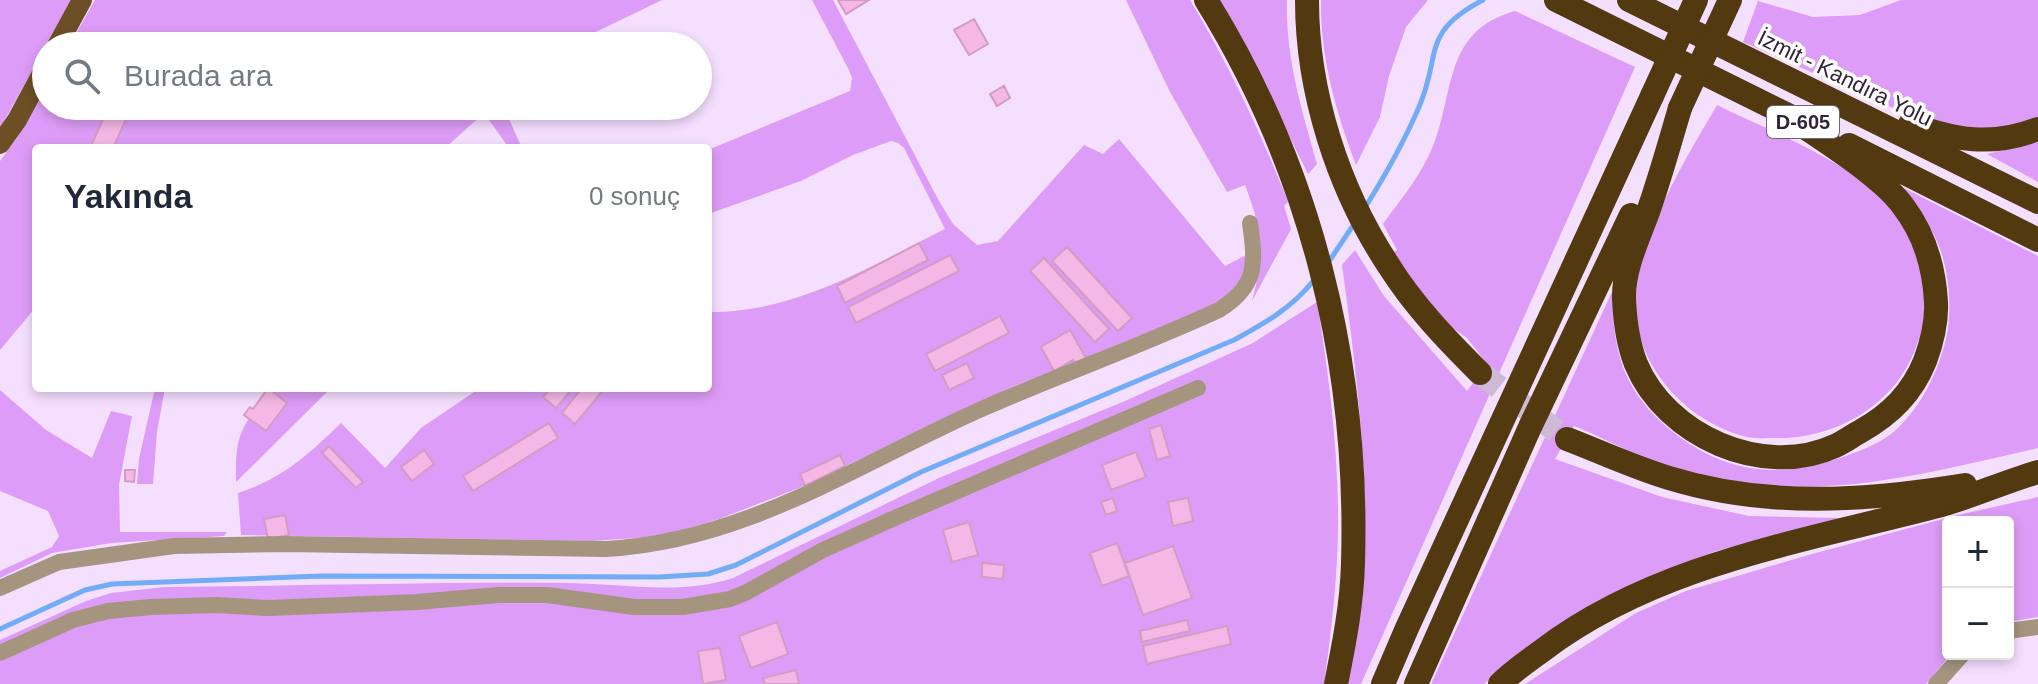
<!DOCTYPE html>
<html lang="tr">
<head>
<meta charset="utf-8">
<style>
	:root { --surface:#fff; --page:#f6f6f7; --text:#1f2937; --muted:#747a83; --line:#e0e1e3 }
	body { margin:0; font-family:Arial,sans-serif; background:var(--page); color:var(--text) }
	.controls { position:absolute; right:24px; bottom:24px; display:grid; overflow:hidden; border-radius:8px; box-shadow:0 4px 12px #0003 }
	.controls button { width:72px; height:72px; display:grid; place-items:center; padding:0; border:0; border-bottom:2px solid var(--line); background:var(--surface); color:var(--text); font:40px sans-serif }
	.list { margin:0; padding:0; list-style:none }
	h2 { display:flex; justify-content:space-between; align-items:center; height:104px; margin:0; padding:0 32px; font-size:34px }
	h2 small { font-size:26px; font-weight:400; color:var(--muted) }
	.icon { flex:none; width:44px; height:44px; fill:none; stroke:currentColor; stroke-width:2; stroke-linecap:round; stroke-linejoin:round }
	.map { position:relative; flex:none; width:2038px; height:684px; overflow:hidden }
	.search { position:absolute; background:var(--surface); box-shadow:0 4px 12px #0003; left:32px; top:32px; width:680px; height:88px; display:flex; align-items:center; gap:20px; box-sizing:border-box; padding:0 28px; border-radius:44px; color:var(--muted); font-size:30px }
	.panel { position:absolute; background:var(--surface); box-shadow:0 4px 12px #0003; left:32px; top:144px; width:680px; height:248px; border-radius:8px }
	.map>svg:first-child { display:block }
	.green { fill:#dd9cf7 }
	.lines { fill:none; stroke-linecap:round; stroke-linejoin:round }
	.stream { stroke:#73acf6; stroke-width:5 }
	.building { fill:#f5b7e5; stroke:#d29cc4; stroke-width:2 }
	.highway-tunnel { stroke:#cebad7; stroke-width:24; stroke-dasharray:24 12; stroke-linecap:butt }
	.street { stroke:#a5947e; stroke-width:16 }
	.primary { stroke:#6c4f25; stroke-width:20 }
	.highway { stroke:#523910; stroke-width:24 }
	.highway-bridge { stroke:#523910; stroke-width:24 }
	.labels { text-anchor:middle; dominant-baseline:central; stroke-width:7; stroke-linejoin:round; paint-order:stroke }
	.shield { fill:#fff; stroke:#706674; stroke-width:2 }
	.shield-label { font-size:20px; font-weight:bold; fill:#322438 }
	.street-label { font-size:22px; fill:#322438; stroke:#fff }
</style>
</head>
<body>
<div class="map">
<svg width="2038" height="684" viewBox="0 0 2038 684">
	<rect width="100%" height="100%" fill="#f5dfff"/>
	<path class="green" d="M0 0H72L0 128Z
		M95 0H662L567 46H69Z
		M812 0H833L939 201 953 224 977 245 998 241 1084 145 1103 154 1119 139 1225 266 1248 254C1246 279 1231 293 1212 307L1012 387 799 488 719 519 673 533 637 538 592 541 241 535 238 493C283 478 307 456 341 423L385 468 421 428 480 388H708V312C793 314 871 266 945 229L904 148 898 143 891 141 853 155 801 181 708 214V150L850 91 852 78 849 70Z
		M1126 0H1190C1229 65 1260 131 1288 202L1284 206 1291 229 1252 301C1265 252 1263 233 1245 185L1227 192 1170 92Z
		M1219 0H1287C1285 56 1302 111 1317 164L1308 174 1234 24Z
		M1321 0H1428L1406 27 1389 76 1380 117 1356 165C1336 111 1320 58 1321 0Z
		M1901 0H2038V118L1990 132 1954 129 1909 115 1743 42 1758 1 1813 17 1860 15Z
		M1515 11 1635 67 1361 684H1347C1352 648 1362 611 1364 575 1369 471 1356 367 1342 265L1355 250 1384 296 1467 391 1487 364 1467 338 1451 327 1417 287 1393 252 1397 250 1383 224C1401 199 1422 174 1433 146 1455 92 1443 31 1515 11Z
		M46 82V106H503L522 148H509L484 113 445 148H36V307L0 350V161L17 138Z
		M1717 105C1768 130 1826 152 1871 188 1891 204 1912 233 1919 257 1922 267 1921 278 1923 288 1924 295 1926 304 1926 312 1925 323 1920 336 1916 347 1895 406 1834 440 1773 438 1764 438 1752 439 1743 436 1674 416 1622 348 1638 275 1652 214 1686 158 1717 105Z
		M2038 142V182L1987 154Z
		M1896 184 2038 256V448C1906 478 1792 510 1658 463 1630 453 1602 437 1574 426L1555 459 1662 497 1749 516 1841 518 1716 551 1653 575 1600 601 1538 640 1484 684H1431L1612 292C1613 323 1615 353 1629 381 1640 402 1658 421 1677 435 1730 475 1782 478 1843 457 1862 450 1882 443 1897 429 1922 405 1938 372 1946 339 1953 308 1949 262 1933 233 1924 216 1908 200 1896 184Z
		M1317 302C1328 370 1337 439 1338 508 1339 567 1332 626 1324 684H0V640L86 601 111 593 164 587C297 586 431 582 564 583 619 583 680 596 733 578L941 477 1125 401 1253 343Z
		M155 388H165L157 432 153 484H137L139 459Z
		M259 388H331L236 482C235 433 241 432 265 392Z
		M0 390 46 430 92 458 111 411 132 416 119 485 120 532H227L224 536 111 543 52 553 0 578V571L52 547 59 536 48 511 0 491Z
		M2038 497V617L2008 622V522H1948V654H1951L1926 684H1525L1636 613 1686 591 1812 554 1958 515Z"/>
	<g class="lines">
		<path class="stream" d="M1366 206C1386 174 1404 142 1419 107 1442 54 1420 33 1483 0
			M1328 263 1356 221
			M0 629 85 590 112 584 322 576 659 577 708 574 736 565 921 472 1234 340C1265 323 1292 308 1314 280"/>
	</g>
	<path class="building" d="M838 0H869L846 14Z
		M974 19 988 44 969 55 954 30Z
		M1004 86 1010 98 997 106 990 94Z
		M109 106H132L113 148H96L91 146Z
		M919 243 928 260 845 303 837 286Z
		M1067 247 1132 318 1118 331 1052 261Z
		M950 255 959 271 856 323 848 307Z
		M1044 258 1109 329 1095 342 1030 271Z
		M1000 316 1009 333 935 371 926 354Z
		M1070 330 1086 358 1075 364 1073 360 1054 371 1041 347Z
		M967 363 974 378 949 390 942 375Z
		M268 388 287 403 266 431 244 415 250 407 253 409Z
		M551 388H573L556 408 543 397Z
		M582 388H605L575 424 562 413Z
		M549 423 558 438 473 491 463 476Z
		M1161 425 1170 456 1157 460 1149 429Z
		M329 446 363 482 356 488 322 453Z
		M424 450 434 464 412 481 401 467Z
		M1136 452 1146 477 1111 490 1102 465Z
		M840 455 845 466 805 486 800 474Z
		M125 470H135L134 482 125 481Z
		M1113 498 1117 511 1106 515 1101 502Z
		M1188 498 1193 521 1173 526 1168 502Z
		M285 515 289 535 268 539 264 519Z
		M969 522 978 555 952 562 943 530Z
		M1117 543 1129 576 1102 586 1090 553Z
		M1173 546 1192 598 1143 615 1125 563Z
		M982 563 1004 565 1003 579 982 577Z
		M1187 620 1190 631 1142 642 1140 631Z
		M777 622 788 654 751 668 739 636Z
		M1227 626 1231 644 1147 664 1143 646Z
		M720 648 726 680 703 684 698 651Z
		M796 670 799 684H765L763 678Z"/>
	<g class="lines">
		<path class="highway-tunnel" d="M1480 373 1567 439"/>
		<path class="street" d="M0 588 59 562 174 546 286 544 606 549C747 541 857 464 984 408 1061 374 1141 346 1219 310 1257 286 1256 265 1250 223
			M2008 631 2038 627
			M0 653 73 620 108 611 151 607 216 605 268 608 417 602 498 595H547L634 607H683L730 599 745 593 823 550 897 517 1198 388
			M1936 684 1963 654"/>
		<path class="primary" d="M57 46 82 0
			M0 144 17 120 46 66"/>
		<path class="highway" d="M1206 0C1311 169 1359 364 1353 563 1352 604 1344 644 1336 684
			M1307 0C1307 92 1338 189 1389 266 1414 306 1447 340 1480 373
			M1556 0 1798 120
			M1629 0 2038 202
			M1680 108C1670 142 1660 178 1648 212 1638 239 1623 270 1624 299 1625 321 1628 344 1636 364 1666 436 1763 479 1835 446 1844 442 1852 436 1861 431 1891 414 1912 393 1925 361 1932 342 1937 322 1936 302 1934 266 1925 235 1903 206 1880 174 1817 137 1784 113
			M1910 124C1955 140 1991 147 2038 129
			M1849 145 2038 240
			M1567 439C1601 452 1635 468 1669 478 1766 508 1867 501 1965 485
			M1383 684 1407 628 1652 96
			M1416 684 1530 427 1631 215
			M1500 684C1513 671 1528 661 1543 650 1655 565 1801 542 1934 507 1970 498 2003 482 2038 472"/>
		<path class="highway-bridge" d="M1652 96 1696 0
			M1680 108 1730 0"/>
	</g>
	<g class="labels">
		<rect class="shield" x="1767" y="106" width="72" height="32" rx="6"/>
		<g class="shield-label">
			<text x="1803" y="122">D-605</text>
		</g>
		<g class="street-label">
			<text transform="translate(1845 78) rotate(26)">İzmit - Kandıra Yolu</text>
		</g>
	</g>
</svg>
<div class="controls">
<button>+</button>
<button>−</button>
</div>
<div class="search"><svg class="icon" aria-label="search" viewBox="0 0 24 24"><circle cx="10" cy="10" r="6"/><path d="M15 15l6 6"/></svg>Burada ara</div>
<section class="panel">
<h2>Yakında<small>0 sonuç</small></h2>
<ul class="list">
</ul>
</section>
</div>
</body>
</html>
